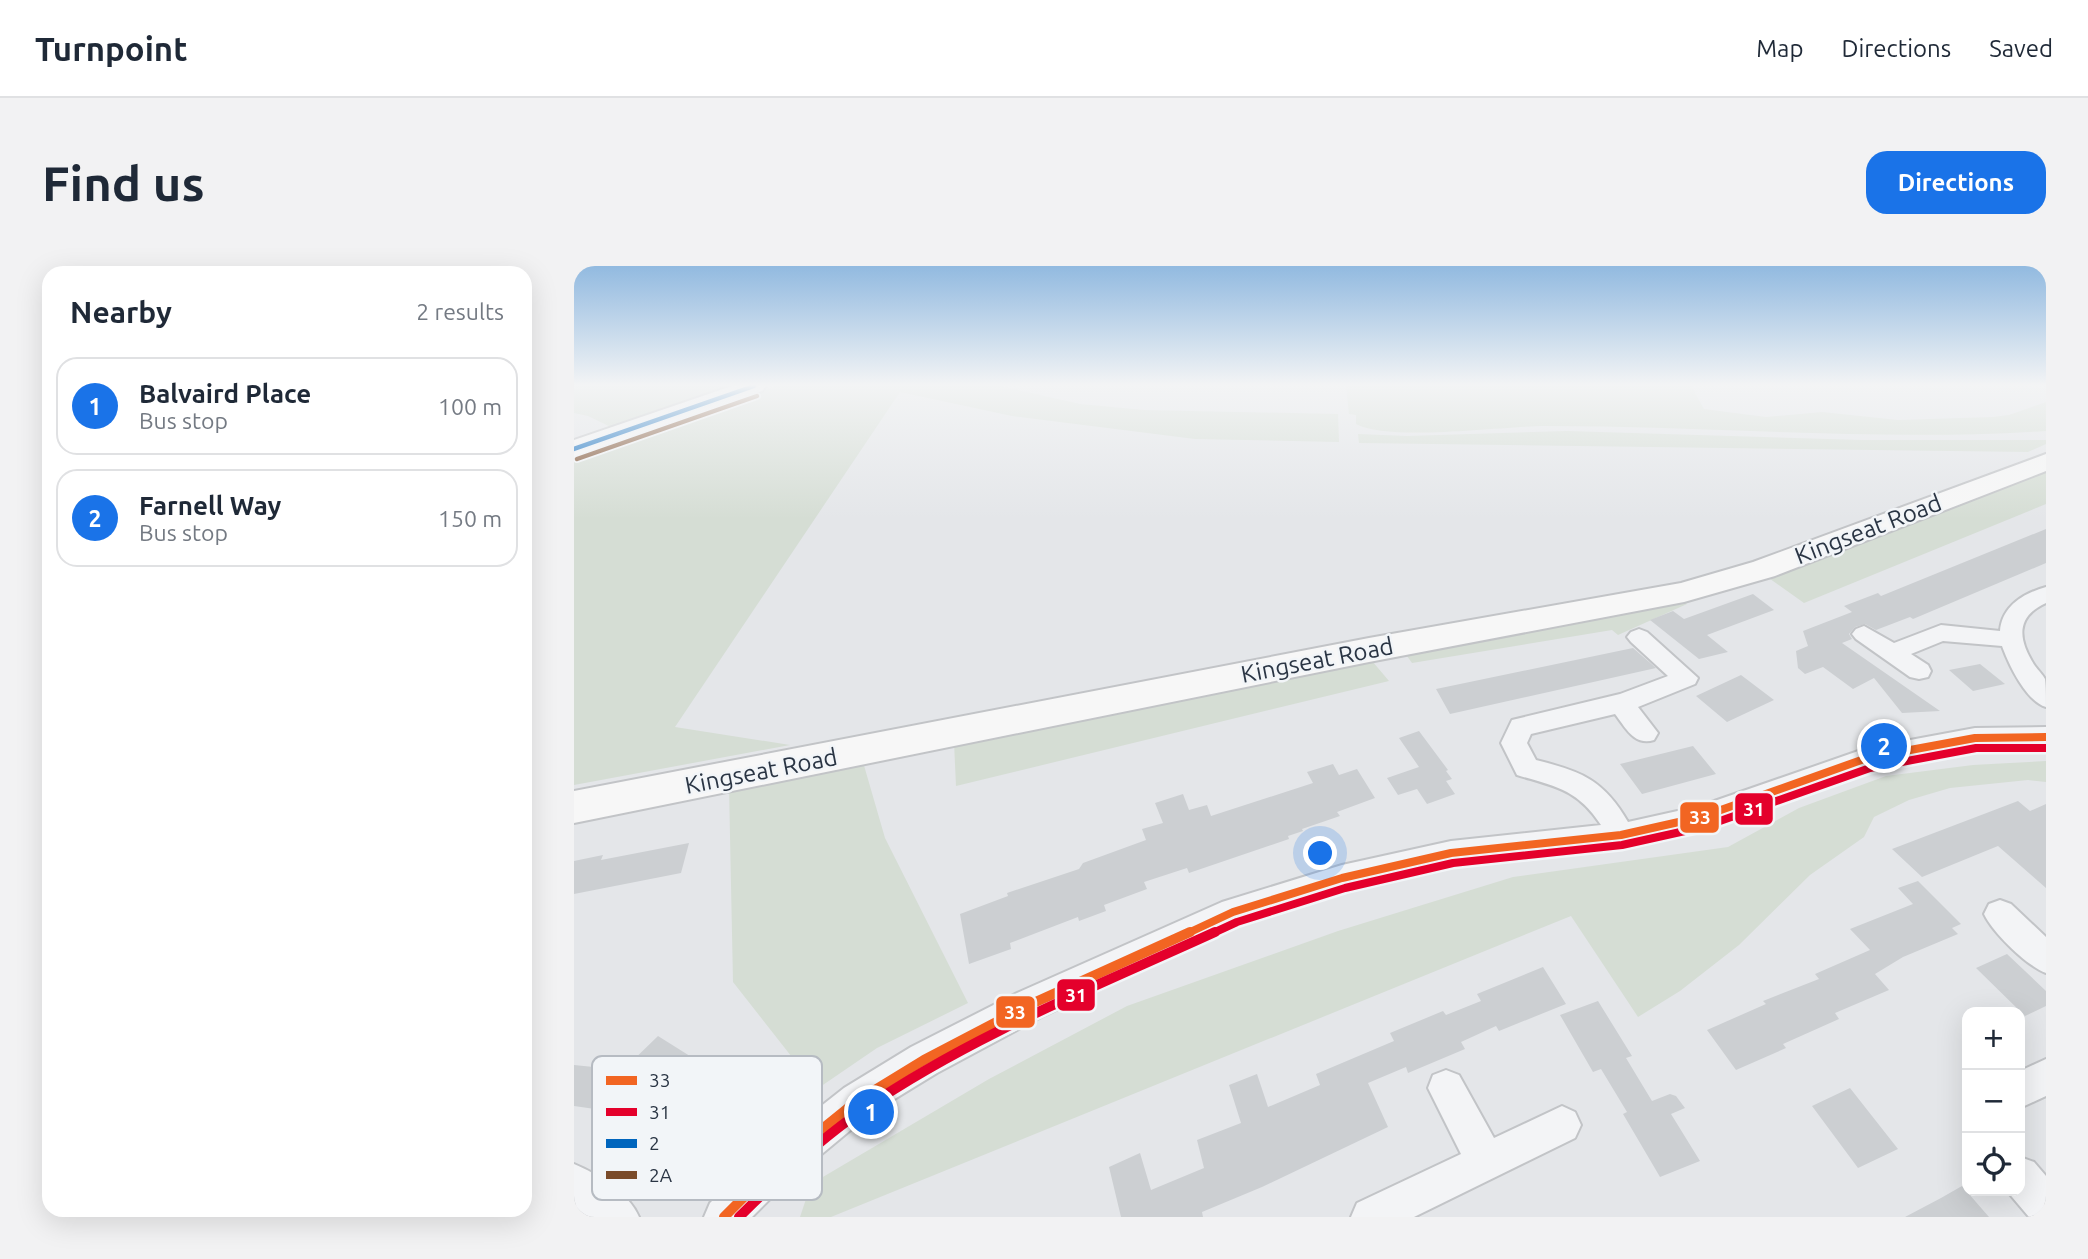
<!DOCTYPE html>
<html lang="en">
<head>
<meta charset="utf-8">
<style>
	:root { --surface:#fff; --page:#f2f2f3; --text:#1f2937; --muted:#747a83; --line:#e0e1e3; --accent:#1a73e8 }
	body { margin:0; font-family:Ubuntu,sans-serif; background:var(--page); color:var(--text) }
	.controls { position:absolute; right:21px; bottom:21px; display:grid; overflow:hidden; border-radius:14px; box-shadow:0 7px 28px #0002 }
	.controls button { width:63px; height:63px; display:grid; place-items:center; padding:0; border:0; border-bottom:2px solid var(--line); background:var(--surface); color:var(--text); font:35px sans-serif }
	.you { position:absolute; left:747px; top:588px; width:24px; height:24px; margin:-18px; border:5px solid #fff; border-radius:50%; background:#1a73e8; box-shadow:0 0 0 10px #1a73e833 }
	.badge { display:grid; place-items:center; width:46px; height:46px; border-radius:50%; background:var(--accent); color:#fff; font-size:23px; font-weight:700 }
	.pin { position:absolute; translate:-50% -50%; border:4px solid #fff; box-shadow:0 2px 7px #0006 }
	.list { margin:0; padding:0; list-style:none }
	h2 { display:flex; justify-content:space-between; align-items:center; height:91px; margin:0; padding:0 28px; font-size:30px }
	h2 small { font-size:23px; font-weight:400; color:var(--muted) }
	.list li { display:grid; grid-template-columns:46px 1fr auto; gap:21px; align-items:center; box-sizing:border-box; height:98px; margin:0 14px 14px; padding:0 14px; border:2px solid var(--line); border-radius:21px }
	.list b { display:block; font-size:26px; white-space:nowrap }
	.list p { margin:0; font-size:23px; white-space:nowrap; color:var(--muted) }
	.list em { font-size:23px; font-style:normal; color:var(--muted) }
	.icon { flex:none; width:38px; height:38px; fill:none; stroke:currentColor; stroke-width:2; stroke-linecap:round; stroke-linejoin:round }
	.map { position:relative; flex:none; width:1472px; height:951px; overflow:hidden; border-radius:21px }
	header { display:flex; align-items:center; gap:42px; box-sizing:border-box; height:98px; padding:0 35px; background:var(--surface); border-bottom:2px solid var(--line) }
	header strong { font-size:33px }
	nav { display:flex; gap:38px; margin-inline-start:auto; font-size:24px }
	.intro { display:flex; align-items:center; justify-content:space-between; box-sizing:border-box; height:168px; padding:0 42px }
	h1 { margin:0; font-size:49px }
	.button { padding:18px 32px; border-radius:21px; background:var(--accent); color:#fff; font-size:24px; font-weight:700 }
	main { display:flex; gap:42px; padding:0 42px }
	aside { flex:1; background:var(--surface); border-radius:21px; box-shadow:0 7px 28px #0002 }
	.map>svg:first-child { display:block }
	.green { fill:#d5ddd4 }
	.building { fill:#cccfd2 }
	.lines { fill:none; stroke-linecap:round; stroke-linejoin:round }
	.street-casing { stroke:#c2c4c7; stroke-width:4 }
	.secondary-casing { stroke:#c2c4c7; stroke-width:4 }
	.street { fill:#f3f4f6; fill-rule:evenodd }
	.secondary { fill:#f7f7f7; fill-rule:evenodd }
	.bus-1-far1-casing { stroke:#f2f5f8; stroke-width:13 }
	.bus-1-casing { stroke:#f2f5f8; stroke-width:15 }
	.bus-2-far1-casing { stroke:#f2f5f8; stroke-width:13 }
	.bus-2-casing { stroke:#f2f5f8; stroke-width:15 }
	.bus-3-casing { stroke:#f2f5f8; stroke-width:8 }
	.bus-4-casing { stroke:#f2f5f8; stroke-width:8 }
	.bus-1-far1 { stroke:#f26522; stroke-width:8 }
	.bus-1 { stroke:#f26522; stroke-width:10 }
	.bus-2-far1 { stroke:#e4002b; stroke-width:8 }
	.bus-2 { stroke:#e4002b; stroke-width:10 }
	.bus-3 { stroke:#0065bd; stroke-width:4.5 }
	.bus-4 { stroke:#7a4b2a; stroke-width:4.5 }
	.labels { text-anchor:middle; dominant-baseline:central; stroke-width:5; stroke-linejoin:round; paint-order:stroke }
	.street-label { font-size:24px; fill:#2a3544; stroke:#f2f5f8 }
	.key { fill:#f2f5f8; stroke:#b6bbc2; stroke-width:2 }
	.key-label { font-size:19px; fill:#2a3544 }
	.line-badge { stroke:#f2f5f8; stroke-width:2.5 }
	.badge-label { font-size:19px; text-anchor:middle; font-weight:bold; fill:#fff }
</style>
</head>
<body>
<header>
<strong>Turnpoint</strong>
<nav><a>Map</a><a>Directions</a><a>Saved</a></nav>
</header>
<div class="intro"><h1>Find us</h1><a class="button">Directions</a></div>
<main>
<aside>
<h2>Nearby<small>2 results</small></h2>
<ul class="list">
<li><span class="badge">1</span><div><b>Balvaird Place</b><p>Bus stop</p></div><em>100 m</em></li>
<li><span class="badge">2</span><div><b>Farnell Way</b><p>Bus stop</p></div><em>150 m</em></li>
</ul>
</aside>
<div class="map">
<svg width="1472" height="951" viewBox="0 0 1472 951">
	<rect width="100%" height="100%" fill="#e4e6e9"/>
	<path class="green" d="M0 120H159L41 163 14 150 0 147Z
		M202 120H427L506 138 570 144 764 148 765 176 621 173 438 150 326 126 101 461 216 479 0 519V194Z
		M772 120H1117L1130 143 1192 151 1248 146 1324 154 1419 151 1435 149 1472 136V165C1305 176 1139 160 972 160 929 160 815 176 782 158V149L775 148Z
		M993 165 1287 174H1472V178L1454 186 785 177 784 168 833 170Z
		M1472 206V238L1230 337 1192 310Z
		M1107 332 1113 338 1044 369 1038 364 838 397 828 383Z
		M793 389 815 415 382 520 380 476Z
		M1472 495V516L1454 514 1376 522 1335 534 1300 551 1290 571 1236 609 1165 679 1106 725 1064 751 997 650 257 951H226L237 918 415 813 553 740 764 665 939 611 1154 581 1225 542 1312 510 1399 499Z
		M289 496 311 572 394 737 303 782 243 823 159 716 155 521Z"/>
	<path class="building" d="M1472 263V297L1339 353 1336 351 1302 364 1291 358 1281 361 1275 368 1278 373 1268 377 1366 445 1328 447 1300 412 1279 423 1249 401 1231 408 1224 402 1222 385 1234 380 1229 365 1278 346 1270 340 1304 327 1307 330Z
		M1179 328 1200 344 1133 369 1154 386 1125 393 1076 354 1099 345 1110 353Z
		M1059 382 1082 402 876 448 862 423Z
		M1406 398 1431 418 1399 425 1375 404Z
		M1167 409 1200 434 1153 456 1122 430Z
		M845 465 874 504 872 505 878 513 872 515 881 528 853 538 843 523 824 529 813 512 845 501 825 472Z
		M1119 480 1142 508 1068 528 1046 498Z
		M759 498 765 509 783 503 801 532 763 546 766 550 728 563 729 565 714 570 715 573 615 607 613 602 570 616 573 623 530 639 532 645 505 655 504 651 436 677 437 683 395 698 386 648 434 630 433 627 505 603 509 597 572 574 568 563 589 557 581 537 609 528 615 544 633 539 637 550 739 517 733 506Z
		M1444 535 1456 545 1472 538V622L1424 580 1348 611 1318 583Z
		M115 577 107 607 0 628V595L29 589 27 594Z
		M1344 615 1387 658 1378 662 1384 668 1329 691 1301 708 1315 724 1261 747 1265 753 1209 778 1212 782 1162 804 1133 764 1192 738 1189 735 1245 713 1241 708 1296 684 1276 663 1339 638 1324 622Z
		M1433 688 1472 725V740L1451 750 1402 702Z
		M969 701 992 738 925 765 922 760 887 776 891 783 834 807 832 801 794 817 814 861 688 921 628 946 629 951H547L535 901 566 887 577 924 630 902 623 874 667 857 655 819 683 808 694 841 746 819 742 808 820 775 816 767 869 745 872 749 907 735 903 728Z
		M1024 735 1058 790 1052 792 1078 835 1096 828 1102 830 1111 842 1097 848 1126 895 1086 911 1049 848 1053 846 1027 803 1019 806 986 749Z
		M84 770 135 802 141 795 189 823 107 914 91 904 102 891 65 868 63 870 37 851 42 846 0 840V799L49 804Z
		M1276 822 1324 883 1284 902 1238 840Z
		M1388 920 1415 951H1331L1367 932Z"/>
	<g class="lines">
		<g class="street-casing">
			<path id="street" d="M1472 321V337C1441 351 1444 374 1461 400 1464 404 1469 409 1471 413 1472 420 1472 433 1472 441 1452 435 1435 399 1428 380L1369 375 1337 388 1354 399 1357 405 1354 411 1345 413 1336 411 1282 373 1278 368 1282 363 1290 360 1320 377 1367 359 1426 365C1428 340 1450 327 1472 321Z
				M1065 363 1073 366 1124 412 1121 418 1064 441 1084 467 1080 474C1060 480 1052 462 1041 448L957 468 953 477 962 494C1007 505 1030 514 1054 556L1126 540 1293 482 1401 462 1472 461V481L1401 482 1296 502 1127 562 1047 581 877 599 768 625 667 657 467 751 363 807 296 848 208 921 178 951H130L136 937 180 893 270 822 337 781 443 727 648 636 768 599 877 575 1027 559C1003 523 982 521 943 509L927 477 938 454 1046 428 1094 410 1057 376 1053 371 1057 366Z
				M1426 634 1437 638 1472 671V707C1453 700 1419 667 1410 648L1415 638Z
				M1472 793V830L1446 842V805Z
				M872 804 885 809 920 872 988 840 1001 846 1007 859 1001 872 840 951H777L783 937 887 888 854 822 859 809Z
				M1446 891 1460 896 1472 910V951H1455L1433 925H1446Z
				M0 898C24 908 55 927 65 951H12L0 942Z"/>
		</g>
		<g class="secondary-casing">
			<path id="secondary" d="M158 120H192L188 125 0 191V174Z
				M1472 188V205L1201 310 1110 336 795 396 0 557V525L795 372 1107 317 1179 296Z"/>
		</g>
		<use href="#street" class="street"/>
		<use href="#secondary" class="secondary"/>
		<g class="bus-1-far1-casing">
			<path id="bus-1-far1" d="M612 668 659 646 768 612 877 587 1047 569 1127 551 1293 492 1401 472 1472 471"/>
		</g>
		<g class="bus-1-casing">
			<path id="bus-1" d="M150 951 194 907 283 835 350 794 455 739 616 666"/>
		</g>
		<g class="bus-2-far1-casing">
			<path id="bus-2-far1" d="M637 668 663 656 771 622 879 597 1048 579 1129 561 1296 502 1402 482H1472"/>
		</g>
		<g class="bus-2-casing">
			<path id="bus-2" d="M165 951C203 913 245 874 290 843 398 769 523 720 641 666"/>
		</g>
		<g class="bus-3-casing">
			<path id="bus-3" d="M0 183 180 120"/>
		</g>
		<g class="bus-4-casing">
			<path id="bus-4" d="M3 193 183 130"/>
		</g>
		<use href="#bus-1-far1" class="bus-1-far1"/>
		<use href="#bus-1" class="bus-1"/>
		<use href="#bus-2-far1" class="bus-2-far1"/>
		<use href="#bus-2" class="bus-2"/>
		<use href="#bus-3" class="bus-3"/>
		<use href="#bus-4" class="bus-4"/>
	</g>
	<linearGradient id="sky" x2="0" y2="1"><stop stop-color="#92bae0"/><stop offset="0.47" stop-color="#f3f4f5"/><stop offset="1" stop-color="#f3f4f5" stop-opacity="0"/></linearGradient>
	<rect width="1472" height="253" fill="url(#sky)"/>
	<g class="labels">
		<g class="street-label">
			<text transform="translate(1294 263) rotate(-21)">Kingseat Road</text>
			<text transform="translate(743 394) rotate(-11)">Kingseat Road</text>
			<text transform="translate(187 505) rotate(-11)">Kingseat Road</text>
		</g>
	</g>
	<rect x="18" y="790" width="230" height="144" rx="10" class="key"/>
	<rect x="32" y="810" width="31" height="9" fill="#f26522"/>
	<rect x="32" y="842" width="31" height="8" fill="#e4002b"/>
	<rect x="32" y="873" width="31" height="9" fill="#0065bd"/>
	<rect x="32" y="905" width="31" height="8" fill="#7a4b2a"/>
	<g class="key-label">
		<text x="75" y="821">33</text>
		<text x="75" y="853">31</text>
		<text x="75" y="884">2</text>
		<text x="75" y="916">2A</text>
	</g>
	<g class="line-badge">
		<rect x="1160" y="526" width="40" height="34" rx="7" fill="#e4002b"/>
		<rect x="1105" y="535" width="41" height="33" rx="7" fill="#f26522"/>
		<rect x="482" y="712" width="40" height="34" rx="7" fill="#e4002b"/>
		<rect x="421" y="729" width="41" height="34" rx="7" fill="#f26522"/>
	</g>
	<g class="badge-label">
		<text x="1180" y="550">31</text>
		<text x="1126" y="558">33</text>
		<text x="502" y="736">31</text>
		<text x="441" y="753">33</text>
	</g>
</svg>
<div class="controls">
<button>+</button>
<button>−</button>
<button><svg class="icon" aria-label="locate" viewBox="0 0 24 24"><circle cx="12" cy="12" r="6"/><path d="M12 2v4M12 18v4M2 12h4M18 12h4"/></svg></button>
</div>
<div class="you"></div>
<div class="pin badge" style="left:297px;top:846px">1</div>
<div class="pin badge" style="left:1310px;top:480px">2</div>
</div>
</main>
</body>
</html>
